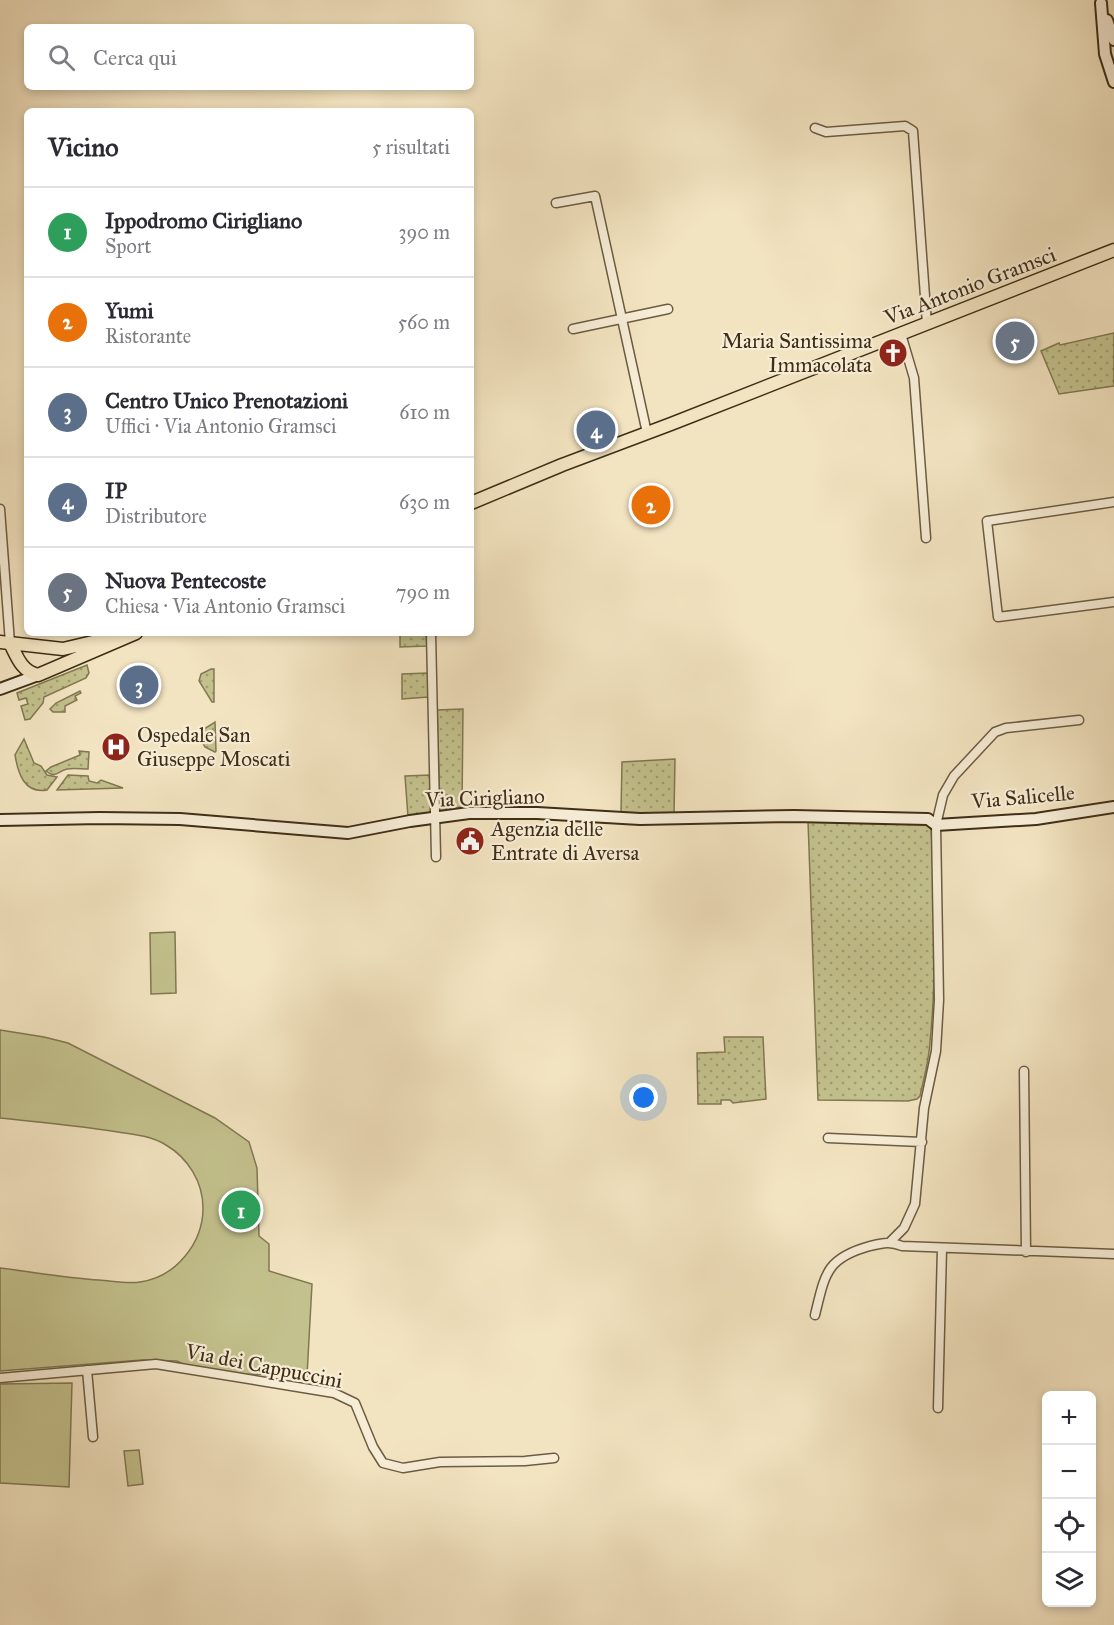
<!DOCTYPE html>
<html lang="it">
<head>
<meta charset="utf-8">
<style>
	:root { --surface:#fff; --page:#f2f2f3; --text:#2b2b33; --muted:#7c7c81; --line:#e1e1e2; --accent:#1a73e8 }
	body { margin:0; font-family:"IM FELL Great Primer",serif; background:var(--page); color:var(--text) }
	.controls { position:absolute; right:18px; bottom:18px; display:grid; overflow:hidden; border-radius:9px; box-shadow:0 3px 9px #0003 }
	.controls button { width:54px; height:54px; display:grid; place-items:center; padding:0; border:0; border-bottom:2px solid var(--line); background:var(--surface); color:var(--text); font:30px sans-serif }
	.you { position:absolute; left:644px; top:1098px; width:21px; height:21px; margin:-15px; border:4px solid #fff; border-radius:50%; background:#1a73e8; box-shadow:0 0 0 9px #1a73e833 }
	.badge { display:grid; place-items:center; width:39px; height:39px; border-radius:50%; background:var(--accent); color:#fff; font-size:20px; font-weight:700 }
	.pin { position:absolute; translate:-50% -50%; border:3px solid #fff; box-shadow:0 2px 6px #0006 }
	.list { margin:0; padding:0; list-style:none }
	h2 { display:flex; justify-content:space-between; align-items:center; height:78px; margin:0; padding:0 24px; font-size:26px }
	h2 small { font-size:20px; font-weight:400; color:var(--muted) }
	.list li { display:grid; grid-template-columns:39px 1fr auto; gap:18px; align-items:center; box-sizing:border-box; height:90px; padding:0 24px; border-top:2px solid var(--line) }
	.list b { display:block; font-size:22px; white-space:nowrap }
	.list p { margin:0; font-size:20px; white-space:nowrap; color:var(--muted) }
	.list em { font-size:20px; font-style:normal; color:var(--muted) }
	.icon { flex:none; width:33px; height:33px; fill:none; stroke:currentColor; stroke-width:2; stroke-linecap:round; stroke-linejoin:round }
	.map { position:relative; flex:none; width:1114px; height:1625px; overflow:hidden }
	.search { position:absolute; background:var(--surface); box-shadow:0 3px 9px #0003; left:24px; top:24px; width:450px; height:66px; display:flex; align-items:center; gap:15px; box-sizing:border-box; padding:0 21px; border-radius:9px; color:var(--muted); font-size:22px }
	.panel { position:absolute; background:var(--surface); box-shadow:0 3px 9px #0003; left:24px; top:108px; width:450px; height:528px; border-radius:9px }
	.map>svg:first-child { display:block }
	.grass { fill:url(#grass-dots); stroke:#817852; stroke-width:1.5 }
	.garden { fill:#c3c18d; stroke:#817852; stroke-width:1.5 }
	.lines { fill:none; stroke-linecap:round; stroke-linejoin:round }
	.street-casing { stroke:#6c5c41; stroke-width:11 }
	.secondary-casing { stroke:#3f2e16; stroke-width:14 }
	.primary-casing { stroke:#3f2e16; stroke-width:15 }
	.street { stroke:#f7edd7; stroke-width:8 }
	.secondary { stroke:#f7edd7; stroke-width:10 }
	.primary { stroke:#f3e4c1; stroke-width:12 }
	.labels { text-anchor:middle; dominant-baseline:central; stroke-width:4.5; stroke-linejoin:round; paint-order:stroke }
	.street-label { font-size:21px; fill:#3f2e16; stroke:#f7edd7 }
	.poi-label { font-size:21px; fill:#3f2e16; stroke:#f7edd7; text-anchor:start }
</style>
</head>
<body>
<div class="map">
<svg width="1114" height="1625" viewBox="0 0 1114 1625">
	<defs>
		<pattern id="grass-dots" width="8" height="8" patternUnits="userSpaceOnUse" patternTransform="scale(1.5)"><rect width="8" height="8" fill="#c3c18d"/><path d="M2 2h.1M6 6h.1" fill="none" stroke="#a09d72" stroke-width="1.8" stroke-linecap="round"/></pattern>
	</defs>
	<rect width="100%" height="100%" fill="#f3e4c1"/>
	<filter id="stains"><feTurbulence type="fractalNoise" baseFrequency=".00333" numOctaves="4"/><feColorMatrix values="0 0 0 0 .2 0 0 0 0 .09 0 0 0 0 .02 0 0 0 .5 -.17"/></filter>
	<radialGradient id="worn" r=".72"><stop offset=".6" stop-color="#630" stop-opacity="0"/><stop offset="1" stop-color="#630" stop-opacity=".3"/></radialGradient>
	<path class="grass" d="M1114 333V386L1059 394 1041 351 1059 343 1060 345Z
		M400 633H426L427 646 400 647Z
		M87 665 89 673 86 678 44 697 43 703 30 719 25 720 21 706 28 704 26 698 19 700 17 693Z
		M211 669H214V702H212L199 681 201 674Z
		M428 673V697L402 699V674Z
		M80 691 81 693 75 696 77 700 65 706V712H53L50 709 56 703Z
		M463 709 462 808 440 809 437 710Z
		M215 722 216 751 215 752 205 747 199 737 204 729Z
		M24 739 34 763 41 766 47 775 57 777 47 790C24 794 18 773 15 755Z
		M79 751 89 752 88 769C81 769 74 768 67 769 58 771 56 779 46 771L51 767 80 755Z
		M675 759 674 815 621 813 622 762Z
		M68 775 88 776 89 781 97 783 101 780 123 788 57 790Z
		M430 775 431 812 408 817 405 776Z
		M808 821 925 822 931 826C935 895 937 974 930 1042 929 1060 924 1078 920 1096L917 1099 908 1101 818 1100Z
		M724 1037H763L766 1099 733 1103 730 1100H721V1104H698L697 1053 725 1052Z"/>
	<path class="garden" d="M175 932 176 993 151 994 150 933Z
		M0 1030 44 1037 68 1043 215 1118 249 1142 257 1168 259 1236 269 1244V1271L312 1284 307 1376 246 1374 189 1367 177 1361 142 1360 0 1371V1268C33 1272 66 1278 99 1280 113 1281 127 1284 140 1282 176 1277 203 1243 203 1208 203 1182 188 1158 166 1145 152 1136 133 1134 118 1132 79 1126 39 1122 0 1118Z
		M72 1383 69 1487 0 1483V1384Z
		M139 1450 143 1484 128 1486 124 1451Z"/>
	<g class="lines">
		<g class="street-casing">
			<path id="street" d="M815 128 826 132 905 126 913 131 927 324
				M556 203 595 196 647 433
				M573 329 668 309
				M901 334 914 378 926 538
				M1114 502 987 521 998 617 1114 602
				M0 509 10 643
				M431 633 436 857
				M1024 1071 1026 1252
				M828 1138 922 1142
				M891 1241 904 1228 915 1204 924 1108 936 1051 939 1000 936 825 943 795 954 776 995 732 1006 728 1079 720
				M815 1315C825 1274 826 1258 870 1246 883 1243 890 1241 902 1246L1114 1254
				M87 1370 93 1437
				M0 1378 156 1364 334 1393 355 1403 373 1447 383 1463 403 1468 440 1462 525 1461 554 1458
				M938 1408 942 1248"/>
		</g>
		<g class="secondary-casing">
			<path id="secondary" d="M1101 3 1105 54 1114 82
				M1107 20 1114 40
				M0 689 38 675
				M0 820 100 818 180 819 348 833 410 821 469 813H537L640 819 794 816 928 819 936 825 1036 819 1114 807"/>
		</g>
		<g class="primary-casing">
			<path id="primary" d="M471 503 562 465 671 424 1114 250
				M0 642 63 649 114 637
				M10 643C17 657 22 672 38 675L136 633"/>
		</g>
		<use href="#street" class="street"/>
		<use href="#secondary" class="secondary"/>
		<use href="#primary" class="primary"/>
	</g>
	<defs>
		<g id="church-disc" transform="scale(1.5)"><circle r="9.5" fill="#8f2418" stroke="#f7edd7"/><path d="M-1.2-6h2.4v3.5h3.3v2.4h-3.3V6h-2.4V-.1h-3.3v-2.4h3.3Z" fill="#fff"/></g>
		<g id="hospital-disc" transform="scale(1.5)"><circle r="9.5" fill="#8f2418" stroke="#f7edd7"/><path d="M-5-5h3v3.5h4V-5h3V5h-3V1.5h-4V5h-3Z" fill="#fff"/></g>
		<g id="civic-disc" transform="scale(1.5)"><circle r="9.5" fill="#8f2418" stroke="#f7edd7"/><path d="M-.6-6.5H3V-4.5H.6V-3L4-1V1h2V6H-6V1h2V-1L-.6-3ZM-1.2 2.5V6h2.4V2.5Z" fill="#fff"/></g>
	</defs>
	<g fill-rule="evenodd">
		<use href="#church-disc" x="893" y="353"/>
		<use href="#hospital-disc" x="116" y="747"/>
		<use href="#civic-disc" x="470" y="841"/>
	</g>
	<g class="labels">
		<g class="street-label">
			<text transform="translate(970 286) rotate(-21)">Via Antonio Gramsci</text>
			<text transform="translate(1023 797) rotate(-5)">Via Salicelle</text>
			<text transform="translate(485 798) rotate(-2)">Via Cirigliano</text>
			<text transform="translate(264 1366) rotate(11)">Via dei Cappuccini</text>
		</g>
		<g class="poi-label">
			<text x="872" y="341" text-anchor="end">Maria Santissima<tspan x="872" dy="24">Immacolata</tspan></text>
			<text x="137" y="735">Ospedale San<tspan x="137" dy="24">Giuseppe Moscati</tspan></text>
			<text x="491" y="829">Agenzia delle<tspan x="491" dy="24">Entrate di Aversa</tspan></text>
		</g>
	</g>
	<rect width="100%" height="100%" filter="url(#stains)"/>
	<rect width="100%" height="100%" fill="url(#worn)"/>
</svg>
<div class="controls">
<button>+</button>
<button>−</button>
<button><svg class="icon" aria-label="locate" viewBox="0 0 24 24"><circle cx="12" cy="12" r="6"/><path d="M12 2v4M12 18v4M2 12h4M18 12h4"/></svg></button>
<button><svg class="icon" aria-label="layers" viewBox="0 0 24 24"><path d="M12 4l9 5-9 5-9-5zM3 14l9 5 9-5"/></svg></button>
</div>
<div class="you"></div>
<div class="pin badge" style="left:241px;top:1210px;background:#2e9e5b">1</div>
<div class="pin badge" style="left:651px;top:505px;background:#e8710a">2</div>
<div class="pin badge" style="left:139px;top:685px;background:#5c6f8a">3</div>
<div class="pin badge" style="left:596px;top:430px;background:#5c6f8a">4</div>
<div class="pin badge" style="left:1015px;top:341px;background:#6b7280">5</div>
<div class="search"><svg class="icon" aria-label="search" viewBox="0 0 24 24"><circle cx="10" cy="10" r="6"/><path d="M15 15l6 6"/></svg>Cerca qui</div>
<section class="panel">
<h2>Vicino<small>5 risultati</small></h2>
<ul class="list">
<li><span class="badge" style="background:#2e9e5b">1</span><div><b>Ippodromo Cirigliano</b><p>Sport</p></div><em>390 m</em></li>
<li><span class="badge" style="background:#e8710a">2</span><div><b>Yumi</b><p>Ristorante</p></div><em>560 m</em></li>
<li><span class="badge" style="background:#5c6f8a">3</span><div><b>Centro Unico Prenotazioni</b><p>Uffici · Via Antonio Gramsci</p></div><em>610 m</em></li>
<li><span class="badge" style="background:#5c6f8a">4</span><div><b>IP</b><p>Distributore</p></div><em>630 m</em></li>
<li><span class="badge" style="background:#6b7280">5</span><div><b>Nuova Pentecoste</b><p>Chiesa · Via Antonio Gramsci</p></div><em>790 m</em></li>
</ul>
</section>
</div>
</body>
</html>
